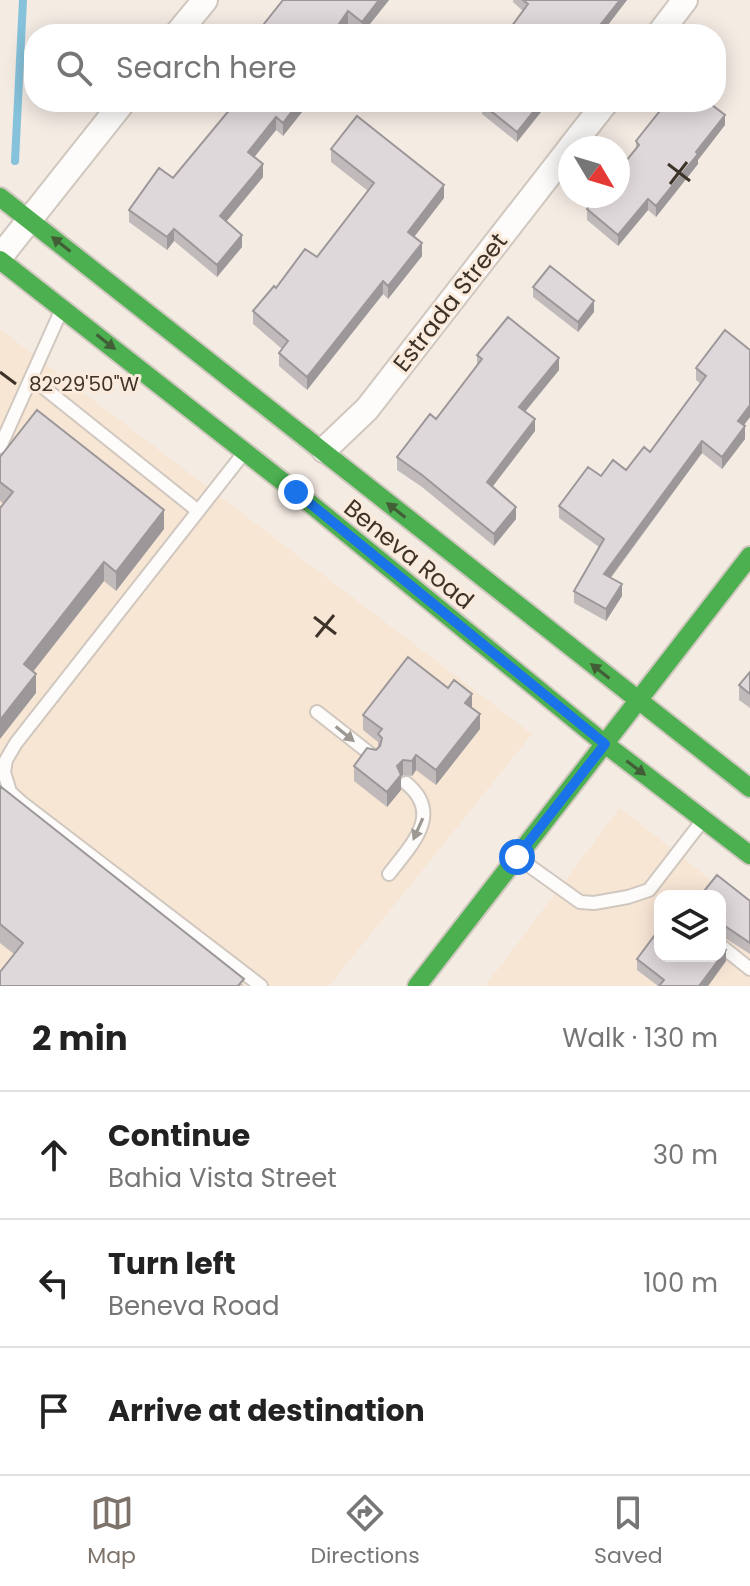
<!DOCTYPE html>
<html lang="en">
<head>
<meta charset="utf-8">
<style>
	:root { --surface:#fff; --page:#f6f6f6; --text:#222; --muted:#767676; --line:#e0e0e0; --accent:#7d736a }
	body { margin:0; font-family:Poppins,sans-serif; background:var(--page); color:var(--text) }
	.controls { position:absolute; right:24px; bottom:24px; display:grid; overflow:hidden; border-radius:16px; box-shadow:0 4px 20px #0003 }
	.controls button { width:72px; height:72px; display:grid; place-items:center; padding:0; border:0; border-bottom:2px solid var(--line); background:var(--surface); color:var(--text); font:40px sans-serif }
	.compass { position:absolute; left:558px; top:136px; width:72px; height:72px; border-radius:50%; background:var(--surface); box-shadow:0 4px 20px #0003; rotate:128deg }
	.stop { position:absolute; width:24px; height:24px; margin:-18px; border:6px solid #1a73e8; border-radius:50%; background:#fff }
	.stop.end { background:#1a73e8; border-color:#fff; box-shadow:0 2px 8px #0008 }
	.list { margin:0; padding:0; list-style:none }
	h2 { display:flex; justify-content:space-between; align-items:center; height:104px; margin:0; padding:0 32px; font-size:34px }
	h2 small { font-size:26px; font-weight:400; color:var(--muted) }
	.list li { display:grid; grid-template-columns:52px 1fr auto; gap:24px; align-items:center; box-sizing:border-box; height:128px; padding:0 32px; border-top:2px solid var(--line) }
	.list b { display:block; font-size:30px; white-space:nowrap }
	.list p { margin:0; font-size:26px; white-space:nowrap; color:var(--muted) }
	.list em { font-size:26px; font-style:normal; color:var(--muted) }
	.icon { flex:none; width:44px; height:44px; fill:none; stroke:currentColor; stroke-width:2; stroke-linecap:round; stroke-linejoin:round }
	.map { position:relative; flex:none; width:750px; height:986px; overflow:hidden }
	.search { position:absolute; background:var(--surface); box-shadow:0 4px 20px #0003; left:24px; right:24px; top:24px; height:88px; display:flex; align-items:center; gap:20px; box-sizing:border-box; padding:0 28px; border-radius:32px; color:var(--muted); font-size:30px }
	.sheet { height:488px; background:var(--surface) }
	nav { display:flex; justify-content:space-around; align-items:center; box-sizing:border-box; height:112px; border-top:2px solid var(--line); background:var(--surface); font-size:22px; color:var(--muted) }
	nav a { display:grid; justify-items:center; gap:4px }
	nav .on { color:var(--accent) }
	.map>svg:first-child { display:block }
	.built { fill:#f8e6d5; fill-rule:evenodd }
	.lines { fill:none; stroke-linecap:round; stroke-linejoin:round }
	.stream { stroke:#86c2db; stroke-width:8 }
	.lane-casing { stroke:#d0c7be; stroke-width:16 }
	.street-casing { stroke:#d0c7be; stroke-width:28 }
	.fast-casing { stroke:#d0c7be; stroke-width:22 }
	.lane { stroke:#fdfcfb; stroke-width:12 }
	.street { stroke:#fdfcfb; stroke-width:24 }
	.fast { stroke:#4caf50; stroke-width:18 }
	.wall { fill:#c0babb }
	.shaded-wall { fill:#9c9799 }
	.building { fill:#dfd8da; stroke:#9c9799; stroke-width:2 }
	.oneway { fill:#425e37 }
	.oneway2 { fill:#9d9892 }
	.route { stroke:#1a73e8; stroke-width:10 }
	.ticks { fill:none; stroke:#3d3329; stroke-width:3 }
	.labels { text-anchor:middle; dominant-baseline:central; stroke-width:6; stroke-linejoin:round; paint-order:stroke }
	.street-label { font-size:24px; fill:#3d3329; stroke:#fbebdc }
	.ticks-label { font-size:20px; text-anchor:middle; fill:#3d3329; stroke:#fbebdc; stroke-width:6; stroke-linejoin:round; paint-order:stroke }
</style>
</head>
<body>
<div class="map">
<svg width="750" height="986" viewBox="0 0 750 986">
	<rect width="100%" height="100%" fill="#f4ebe3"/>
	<path class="built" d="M0 329 532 734 329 986H0Z
		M620 808 750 911V986H485ZM660 896H720V956H660Z"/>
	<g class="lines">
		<path class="stream" d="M15 161 23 0"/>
		<g class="lane-casing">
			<path id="lane" d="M33 379 198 511
				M0 447 61 311
				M243 454 16 743 6 760 4 772 10 792 21 802 261 986
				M317 712 373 756
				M517 857 580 902 594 903 628 897 649 890 703 820
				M389 874C411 845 444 814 406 783
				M720 945 750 969"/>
		</g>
		<g class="street-casing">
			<path id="street" d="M177 34 205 0
				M659 34 685 0
				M570 148 606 102
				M0 257 123 102
				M324 450 367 409 570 148"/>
		</g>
		<g class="fast-casing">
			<path id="fast" d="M0 197 750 788
				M0 260 296 492 605 744 750 855
				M417 986 750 556"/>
		</g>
		<use href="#lane" class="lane"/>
		<use href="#street" class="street"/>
		<use href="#fast" class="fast"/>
	</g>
	<path class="wall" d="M389 0 362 34 348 24 341 34H256Z
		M513 0H627L601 34H506L523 11 513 2Z
		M236 102H310L283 136 276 130 254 157 263 177 226 222 242 247 217 277 174 241 167 250 129 222V210L173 178Z
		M483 102H549L517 142 482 114V104Z
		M664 102H708L725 125 698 160V164L656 217 648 210 618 246 587 220V209L636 149V141L664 106Z
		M331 149 444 198 414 236 422 256 388 299 383 294 307 390 279 366V353L282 349 253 324V311L276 288 317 257 368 191 331 162Z
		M533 287 594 312 578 332 533 297Z
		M750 350V417L744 425 745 439 722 469 702 453 611 578 622 596 606 621 574 603V591L599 547 559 518V506L601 476 626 470 650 452 701 384 696 380V368Z
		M477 355 559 370 525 412 535 431 492 487 516 519 494 546 422 487 397 470V457L436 419 477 365Z
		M0 457 164 529 116 591 104 581 33 672 36 693 4 504 0 501Z
		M750 672V708L739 700V685Z
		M472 709 480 729 436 785 416 770 412 776 403 775 401 777V790L387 807 354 781V766L378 747V742L363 730V715Z
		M0 786 244 986 14 954 0 943Z
		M720 896 750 901V954L725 938H720Z
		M637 959 726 961 708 986H658L637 970Z"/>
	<path class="shaded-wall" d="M379 0H389L362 34V22Z
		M620 0H627L601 34H593Z
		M348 11V24L341 34H332Z
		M299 102H310L283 136V123Z
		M541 102H549L517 142V132Z
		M725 115V125L698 160V164L656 217V206Z
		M276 117V130L248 165V152Z
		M263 164V177L220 229V216Z
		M444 185V198L408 245V232Z
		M648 199V210L618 246V235Z
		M174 229V241L167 250V237Z
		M242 235V247L217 277V265Z
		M422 243V256L388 299V286Z
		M383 281V294L307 390V377Z
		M594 301V312L578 332V322Z
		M559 358V370L519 419V407Z
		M750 405V417L738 433V421Z
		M535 419V431L487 494V482Z
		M745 426V439L722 469V457Z
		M702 441V453L604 586V574Z
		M516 507V519L494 546V534Z
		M164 510V529L116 591V572Z
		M104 562V581L24 683V664Z
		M622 584V596L606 621V609Z
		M36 674V693L0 739V720Z
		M472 694V709L465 703Z
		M480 714V729L436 785V770Z
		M416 755V770L412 776V761Z
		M403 760V775L401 777V790L387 807V792L397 766Z
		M726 950V961L708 986H699Z"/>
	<path class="building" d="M283 0H379L362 22 348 11 332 34H256Z
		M523 0H620L593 34H506L528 4Z
		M236 102H299L283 123 276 117 248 152 263 164 220 216 242 235 217 265 174 229 167 237 129 210 159 168 173 178Z
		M483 102H541L517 132 482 104Z
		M667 102H708L725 115 696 152 698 154 656 206 648 199 618 235 587 209 597 196H618V171L639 145 636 141Z
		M357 116 444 185 408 232 422 243 388 286 383 281 307 377 279 353 288 341 253 311 274 286 276 288 305 249 317 257 374 183 331 149Z
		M550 266 594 301 578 322 533 287Z
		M508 317 559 358 519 407 535 419 487 482 516 507 494 534 422 475 397 457 430 414 436 419 482 359 477 355Z
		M725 330 750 350V405L738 421 745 426 722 457 702 441 604 574 622 584 606 609 574 591 604 539 559 506 588 467 601 476 613 460 626 470 644 447 650 452 706 376 696 368Z
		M37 410 164 510 116 572 104 562 24 664 36 674 0 720V508L13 492 0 482V457Z
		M408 657 448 688 454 680 472 694 465 703 480 714 436 770 416 755 412 761 403 760 397 766 401 775 387 792 354 766 367 748 376 750 380 746 382 738 378 734 382 729 363 715Z
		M750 672V694L739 685Z
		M0 786 244 979 238 986H0V972L23 943 0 924Z
		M717 875 750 901V943L725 926 720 927V896H700Z
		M660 928V956H720V945L726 950 699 986H659L664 980 637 959Z"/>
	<defs><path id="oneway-solid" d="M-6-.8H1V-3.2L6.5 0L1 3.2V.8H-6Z" transform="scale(2)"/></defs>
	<g class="oneway">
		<use href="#oneway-solid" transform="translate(61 244) rotate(-142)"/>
		<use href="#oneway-solid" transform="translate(106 342) rotate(38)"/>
		<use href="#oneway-solid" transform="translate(396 510) rotate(-142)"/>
		<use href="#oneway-solid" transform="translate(600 671) rotate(-142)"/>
		<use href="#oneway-solid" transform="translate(636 768) rotate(37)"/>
	</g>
	<g class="oneway2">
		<use href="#oneway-solid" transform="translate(345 734) rotate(39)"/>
		<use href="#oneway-solid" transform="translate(418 829) rotate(114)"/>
	</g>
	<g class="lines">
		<path class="route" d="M296 492 605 744 517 857"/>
	</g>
	<path class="ticks" d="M668 164 690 181M670 184 687 162M0 372 16 384M314 617 336 634M316 637 334 615"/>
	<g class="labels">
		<g class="street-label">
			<text transform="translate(450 302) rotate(-52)">Estrada Street</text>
			<text transform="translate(409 554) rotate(39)">Beneva Road</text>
		</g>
	</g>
	<g class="ticks-label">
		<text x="84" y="391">82°29'50"W</text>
	</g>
</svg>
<div class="controls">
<button><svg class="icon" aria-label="layers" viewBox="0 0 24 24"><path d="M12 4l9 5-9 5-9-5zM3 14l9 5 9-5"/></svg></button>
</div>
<svg class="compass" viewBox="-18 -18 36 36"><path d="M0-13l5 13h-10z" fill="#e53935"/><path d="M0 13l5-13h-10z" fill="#767676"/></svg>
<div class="stop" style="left:517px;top:857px"></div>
<div class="stop end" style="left:296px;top:492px"></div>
<div class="search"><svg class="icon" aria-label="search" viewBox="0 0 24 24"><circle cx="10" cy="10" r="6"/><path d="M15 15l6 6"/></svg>Search here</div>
</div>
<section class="sheet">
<h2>2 min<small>Walk · 130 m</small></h2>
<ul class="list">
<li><svg class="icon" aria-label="ahead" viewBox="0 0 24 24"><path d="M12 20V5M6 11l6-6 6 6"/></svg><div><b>Continue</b><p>Bahia Vista Street</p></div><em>30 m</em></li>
<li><svg class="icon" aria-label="left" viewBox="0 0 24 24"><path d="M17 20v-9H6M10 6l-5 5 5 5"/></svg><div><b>Turn left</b><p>Beneva Road</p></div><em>100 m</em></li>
<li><svg class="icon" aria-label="arrive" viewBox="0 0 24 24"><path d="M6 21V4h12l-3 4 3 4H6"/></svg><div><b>Arrive at destination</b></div></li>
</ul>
</section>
<nav>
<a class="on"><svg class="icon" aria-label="map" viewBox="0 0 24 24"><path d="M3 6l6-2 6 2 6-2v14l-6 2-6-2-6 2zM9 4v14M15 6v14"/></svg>Map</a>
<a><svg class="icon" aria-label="directions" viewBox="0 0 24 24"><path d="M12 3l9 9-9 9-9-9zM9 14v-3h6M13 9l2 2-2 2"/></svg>Directions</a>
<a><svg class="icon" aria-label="saved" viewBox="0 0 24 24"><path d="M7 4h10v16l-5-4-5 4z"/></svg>Saved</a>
</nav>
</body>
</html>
